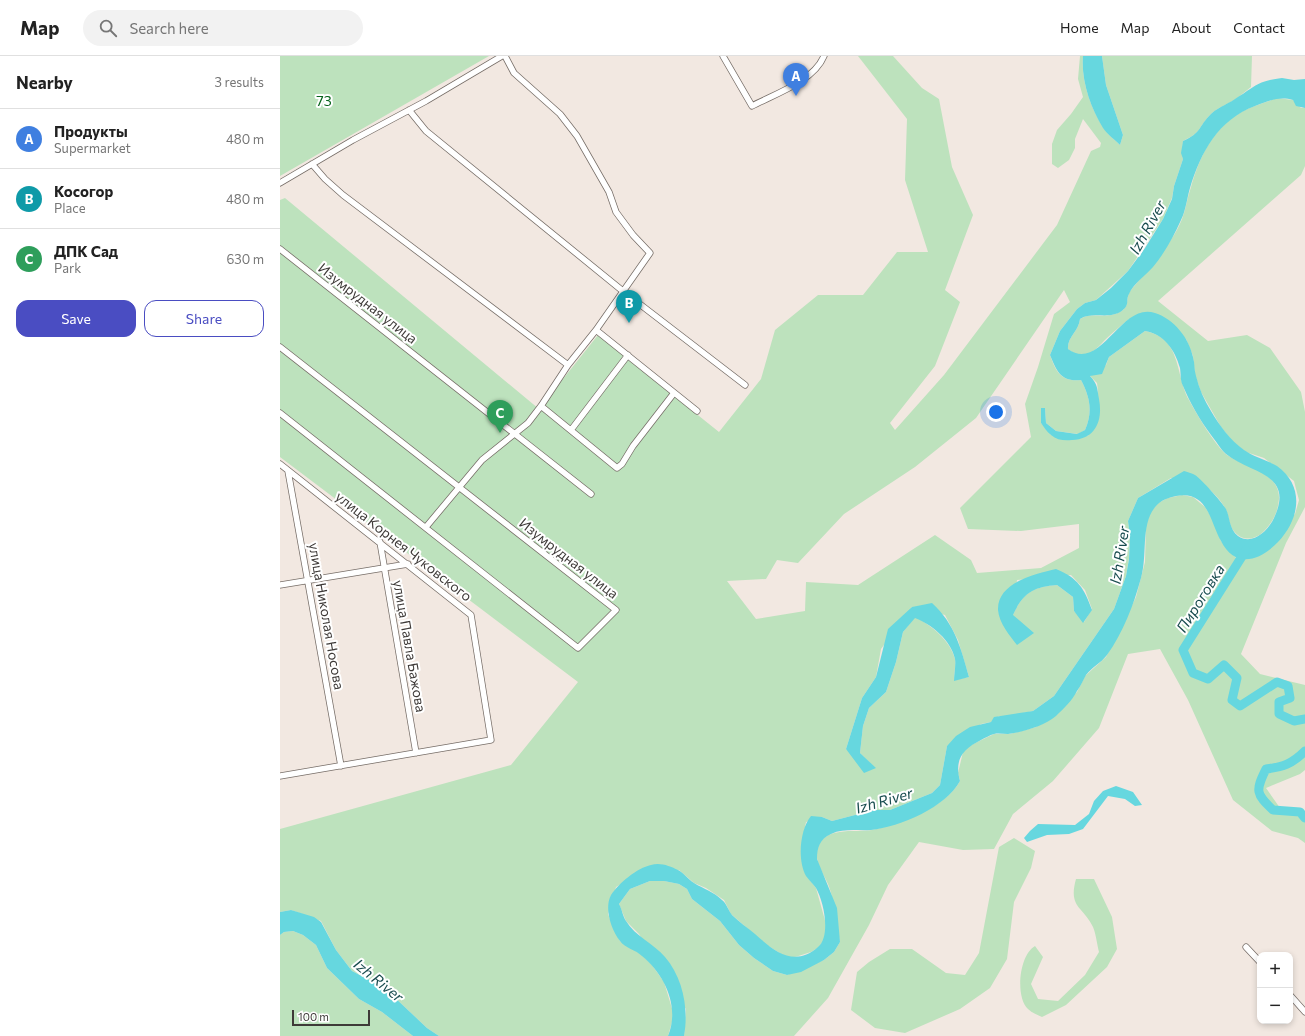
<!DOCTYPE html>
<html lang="en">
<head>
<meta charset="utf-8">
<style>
	:root { --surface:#fff; --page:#f2f2f2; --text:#222; --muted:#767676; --line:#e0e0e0; --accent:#4a4dc2 }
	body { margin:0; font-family:Commissioner,sans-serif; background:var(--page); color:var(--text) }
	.controls { position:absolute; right:12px; bottom:12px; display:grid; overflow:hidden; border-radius:8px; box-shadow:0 2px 6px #0003 }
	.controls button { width:36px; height:36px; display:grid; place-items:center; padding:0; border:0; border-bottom:1px solid var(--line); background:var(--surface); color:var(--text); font:20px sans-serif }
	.scale { position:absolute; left:12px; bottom:10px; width:78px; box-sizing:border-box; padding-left:4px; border:2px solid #3e3a38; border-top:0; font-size:11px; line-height:14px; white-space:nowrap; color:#3e3a38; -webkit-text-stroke:3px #fff; paint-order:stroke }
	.you { position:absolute; left:716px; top:356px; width:14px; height:14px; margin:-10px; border:3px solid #fff; border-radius:50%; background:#1a73e8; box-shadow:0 0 0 6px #1a73e833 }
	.badge { display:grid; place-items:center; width:26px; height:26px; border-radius:50%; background:var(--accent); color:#fff; font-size:13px; font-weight:700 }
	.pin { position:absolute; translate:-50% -33px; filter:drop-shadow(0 1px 2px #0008) }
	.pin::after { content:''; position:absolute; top:21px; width:14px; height:12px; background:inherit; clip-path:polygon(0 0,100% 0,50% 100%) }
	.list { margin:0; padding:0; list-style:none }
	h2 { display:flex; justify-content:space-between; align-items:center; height:52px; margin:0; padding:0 16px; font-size:17px }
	h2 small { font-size:13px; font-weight:400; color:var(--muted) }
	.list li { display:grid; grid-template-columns:26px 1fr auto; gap:12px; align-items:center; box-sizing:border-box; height:60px; padding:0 16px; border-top:1px solid var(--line) }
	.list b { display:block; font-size:15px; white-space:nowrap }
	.list p { margin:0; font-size:13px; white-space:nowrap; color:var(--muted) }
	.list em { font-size:13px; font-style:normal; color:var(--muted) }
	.actions { display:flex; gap:8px; padding:12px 16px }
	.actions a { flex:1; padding:9px 0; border:1px solid var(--accent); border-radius:12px; text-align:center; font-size:14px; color:var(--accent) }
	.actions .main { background:var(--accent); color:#fff }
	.icon { flex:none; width:22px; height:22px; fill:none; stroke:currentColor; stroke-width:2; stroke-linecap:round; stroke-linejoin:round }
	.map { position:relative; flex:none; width:1025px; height:980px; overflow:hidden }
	header { display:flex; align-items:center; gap:24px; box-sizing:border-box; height:56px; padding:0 20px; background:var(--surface); border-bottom:1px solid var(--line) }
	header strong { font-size:19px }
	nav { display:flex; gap:22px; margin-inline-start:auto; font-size:14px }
	.search { width:280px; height:36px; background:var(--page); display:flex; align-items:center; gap:10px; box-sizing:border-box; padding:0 14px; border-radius:22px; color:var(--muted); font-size:15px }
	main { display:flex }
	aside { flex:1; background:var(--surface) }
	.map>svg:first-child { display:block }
	.green { fill:#bde2bd; fill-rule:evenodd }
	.water { fill:#66d7df }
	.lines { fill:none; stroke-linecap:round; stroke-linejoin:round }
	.river { stroke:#66d7df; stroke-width:9 }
	.minor-casing { stroke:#766d67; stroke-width:7 }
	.minor { stroke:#fff; stroke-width:5.5 }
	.labels { text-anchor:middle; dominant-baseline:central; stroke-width:4; stroke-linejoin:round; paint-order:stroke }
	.park-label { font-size:14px; fill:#06641b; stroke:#fff }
	.street-label { font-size:14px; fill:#3e3a38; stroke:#fff }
	.water-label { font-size:15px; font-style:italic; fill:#194c4f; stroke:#fff }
</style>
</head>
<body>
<header>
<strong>Map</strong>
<div class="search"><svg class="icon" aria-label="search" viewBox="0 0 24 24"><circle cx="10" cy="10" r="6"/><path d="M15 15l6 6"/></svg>Search here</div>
<nav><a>Home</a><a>Map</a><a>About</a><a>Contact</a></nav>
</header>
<main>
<aside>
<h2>Nearby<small>3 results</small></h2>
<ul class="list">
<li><span class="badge" style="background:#3f7fe0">A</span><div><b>Продукты</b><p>Supermarket</p></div><em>480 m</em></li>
<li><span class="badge" style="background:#0f9aa8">B</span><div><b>Косогор</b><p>Place</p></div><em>480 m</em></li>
<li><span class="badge" style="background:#2e9e5b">C</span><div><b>ДПК Сад</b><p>Park</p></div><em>630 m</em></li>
</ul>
<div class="actions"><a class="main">Save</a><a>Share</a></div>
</aside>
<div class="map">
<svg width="1025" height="980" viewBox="0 0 1025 980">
	<rect width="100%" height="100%" fill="#f2e8e1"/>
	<path class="green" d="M0 0H209L0 120Z
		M578 0H613L642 32 659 43 672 111 693 159 665 234 680 246 655 310 610 367 615 374 664 319 777 169 811 95 820 91 821 87 803 63 795 83V92L789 104 778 112 772 108V88L777 74 791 58 803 41 798 23 800 0H803C801 24 810 51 823 71 827 78 835 84 840 89L843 79 826 29 822 0H972L971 31C966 35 961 39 956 43 947 49 937 51 929 60 918 72 922 76 903 85L902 97 903 103 894 130 892 142 883 163 848 215 816 244 805 247 797 253 780 275 770 299C776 316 781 326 801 324 810 341 813 356 805 374L798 378 776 375 766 367 765 352 761 367 771 379 808 380 818 335 817 327 810 320 826 309 829 301 865 275C902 282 895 318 909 344 916 357 936 391 947 399 965 411 1000 416 999 443 998 455 994 464 986 473 977 484 962 487 953 474 949 468 949 461 946 454 943 447 935 438 929 433 919 427 902 425 891 422L858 442 848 465 850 481 849 502 846 520 834 553 774 640 753 655 729 660H719L711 666 701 668 667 690 660 729 652 737 610 754H594L552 765 542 761 526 766 524 776 526 819 536 832 546 868V881L539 891 531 896 512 902 503 899 485 888 451 858 444 844 426 832 414 827 399 814 343 827 336 831 328 858 333 871 340 885 361 898 372 909 384 926 394 959 388 980H159L147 972 111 938 95 927 72 915 56 894 41 865 11 854 0 856V773L231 709 298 626 0 401V144L5 142 259 353 318 279 439 376 481 323 495 274 538 239H583L617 196H648L625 124 627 63ZM784 234 790 246 774 258 758 311 745 348 751 381 680 452 688 473 741 475 799 468V492L761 512 697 517 691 504 655 479 578 529 526 526 525 555 476 563 447 525 486 523 497 504 518 507 564 458 635 411 696 362ZM791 519 805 534 812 553 804 566 794 555 793 541 777 529C752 531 743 537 733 559L737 524ZM632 551 665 559 678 584 689 621 674 624C674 618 676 609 675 603 670 584 651 569 635 561L623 576 616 606 606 636 589 652 583 670 580 697 595 712 566 693 582 642 596 621 601 593Z
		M997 42 1013 44 1021 52H1025V110L1021 119 878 245 928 285 967 279 990 292 1021 336 1025 356V451L1006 487 961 598 980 618 1025 629V714L1020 718 986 732 1000 752 1021 753 1025 756V787L1018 782 992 775 953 744 908 644 880 593 848 598 819 672 773 725 733 758 714 793 683 794 639 786 608 829 589 869 548 942 514 980H404L406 953 359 878 346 865 339 848 350 833 370 825H384L399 828 407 833 412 843 440 865 459 889 474 902 493 915 507 919 544 904 554 896 560 886C557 870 554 840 547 826 543 817 535 806 537 795 542 769 574 777 592 774 621 768 666 751 680 725L678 717 683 696 689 690 714 678H730L756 671 797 636 805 620 826 601 856 541 865 506 866 470 870 457 878 447 888 442 902 439 913 441 925 451 932 462 941 485 957 503 1015 458 1019 444 1016 433 1014 425 984 402 966 396 953 386 941 371 921 336 915 319 913 300 906 283 849 263C842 269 834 275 827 282 815 294 806 307 788 293 787 281 799 275 800 263 812 255 827 265 843 254 849 249 846 244 849 237 850 234 854 231 856 228 872 208 892 188 902 163 906 153 907 142 911 131 920 99 934 70 965 54 975 49 987 46 997 42Z
		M734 782 755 795 751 812 734 846 727 903 710 932 680 953 625 977 595 972 571 954 577 916 589 906 610 893H632L666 917 685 919 699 897 719 791Z
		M796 823H814L832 861 837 893 827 911 786 949 762 961C758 959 752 957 748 953 735 941 739 899 755 890L763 901 751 928 758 943 778 945 805 919 819 896C817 888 816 878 813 871 803 850 788 852 796 823Z
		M13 875 23 879 36 889 47 912 79 943 102 956 133 980H0V879L4 876Z"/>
	<path class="water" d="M803 0H822L826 29 843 79 840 89C835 84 827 78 823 72 810 51 801 24 803 0Z
		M1002 22 1014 24 1025 23V52L1016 50 1013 44C999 40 988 45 975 50 938 64 921 96 910 132 907 142 906 154 901 164 894 180 884 198 873 211 866 219 853 228 849 238 846 243 849 247 845 252 832 266 813 254 800 263 799 275 787 281 788 293 821 317 841 245 875 257 894 263 909 282 913 301 915 308 914 314 916 320 919 332 924 344 931 355 939 369 950 384 964 394 974 401 987 404 997 410 1025 430 1020 463 998 486 980 505 955 513 941 485 930 466 928 434 896 440 888 442 881 444 876 450 860 468 868 499 861 522 854 548 843 577 827 599 821 607 812 611 806 619 803 624 801 630 797 635 792 645 784 652 776 660 764 670 743 676 728 678 723 678 718 677 714 678 710 679 705 682 701 684 683 693 674 703 680 725 666 751 620 771 591 774 578 775 564 772 551 778 540 783 537 791 537 803L557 852 560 886 554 896 544 904 521 916 507 919 493 915 474 902 459 889 440 865 412 843 407 833 399 828 384 825H370L350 833 339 848C342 853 343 861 346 865 355 880 374 888 385 901 403 922 409 953 404 980H388C400 951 385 919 362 900 356 894 345 892 340 885 331 874 324 852 331 839 339 827 357 812 371 809 380 806 390 810 398 814 404 817 408 823 414 827 424 833 434 836 442 844 447 848 448 854 452 859 459 866 468 872 475 878 494 895 514 912 538 891 551 880 544 846 536 832 533 828 529 824 526 820 517 804 520 773 531 760L542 761 552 765 594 754H610L652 737 660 729 667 690 676 680 690 671 711 666 714 661 753 655 774 640 834 553 846 520 849 503 850 481 848 465 858 442 904 415C907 416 912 417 915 419 922 424 941 445 946 453 950 461 949 473 958 480 972 490 988 475 994 462 1015 417 971 418 946 398 941 394 936 385 931 379 920 364 910 347 903 330 900 324 901 318 900 312 895 294 884 278 865 275L829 301 822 318 810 320C818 329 817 332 819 343 823 364 816 383 792 384 784 385 777 384 771 379 767 376 764 371 761 367V352H765L766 367 776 375 797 378 805 374C813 356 810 341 801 324 781 326 777 316 770 299L780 275 797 253 805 247 816 244 831 232 848 215 865 192 883 163 892 143 894 130 903 103 901 97 903 85C922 76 917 73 929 60 936 52 946 49 955 43 975 31 976 25 1002 22Z
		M776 513C798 522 804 532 812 554L803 567 794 555 793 541 777 529C753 531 743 537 733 559L754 577 737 589C730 580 719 567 718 554 717 526 756 518 776 513Z
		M652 547C675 568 681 592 689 621L674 625C674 618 676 609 675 603 671 584 651 568 635 562L623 576 616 606 606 636 589 652 583 670 580 697 596 712 584 717 566 693 582 642 596 621 608 573 632 551Z
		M836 730 853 736 862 749 855 750 845 743 828 740 803 773 789 778 767 779 747 786 744 782 750 775 758 768 795 769 809 758 814 745 823 735Z
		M11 854 34 861 41 866 56 894 72 915 95 927 111 938 147 972 159 980H133L102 956 79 943 47 912 36 889 23 879 13 875 4 876 0 879V856Z"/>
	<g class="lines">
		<path class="river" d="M966 494 903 594 913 617 928 623 944 609 957 622 952 644 960 650 997 626 1008 630 1010 642 999 646V658L1014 665 1025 663
			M1025 695C1012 708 1003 711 986 713 975 735 976 738 993 754L1020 756 1025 762"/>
		<g class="minor-casing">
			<path id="minor" d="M443 0 472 50C495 38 534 25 544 0
				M129 54 146 75 344 236 465 329
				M32 108 45 123 63 139 288 309 316 274 370 197 353 179 336 156 329 136 297 80 280 58 234 17 225 0
				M0 127 73 84 146 45 222 0
				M0 193 311 438
				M316 274 417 355
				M0 291 336 554 298 592 0 357
				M261 350 337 412 342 408 353 390 394 337
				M291 374 348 299
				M0 408 191 559 211 684 0 720
				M8 415 61 710
				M146 471 202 404 248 367 261 350 288 309
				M100 486 136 697
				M0 529 128 508
				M966 891 980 906
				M1010 939 1025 956"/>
		</g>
		<use href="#minor" class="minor"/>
	</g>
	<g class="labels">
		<g class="park-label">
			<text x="44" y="44">73</text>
		</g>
		<g class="street-label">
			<text transform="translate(88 247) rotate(38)">Изумрудная улица</text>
			<text transform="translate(124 490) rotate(38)">улица Корнея Чуковского</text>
			<text transform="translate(289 502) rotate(38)">Изумрудная улица</text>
			<text transform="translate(47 560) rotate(80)">улица Николая Носова</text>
			<text transform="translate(130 590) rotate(80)">улица Павла Бажова</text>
		</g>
		<g class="water-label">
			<text transform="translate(867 171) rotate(-61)">Izh River</text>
			<text transform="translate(839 499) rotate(-81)">Izh River</text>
			<text transform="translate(920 542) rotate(-58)">Пироговка</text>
			<text transform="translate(604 744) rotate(-16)">Izh River</text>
			<text transform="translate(99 924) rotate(39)">Izh River</text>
		</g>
	</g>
</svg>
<div class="controls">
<button>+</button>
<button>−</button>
</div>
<div class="scale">100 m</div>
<div class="you"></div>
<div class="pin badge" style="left:516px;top:40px;background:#3f7fe0">A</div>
<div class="pin badge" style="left:349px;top:267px;background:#0f9aa8">B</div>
<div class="pin badge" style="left:220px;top:377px;background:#2e9e5b">C</div>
</div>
</main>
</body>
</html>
